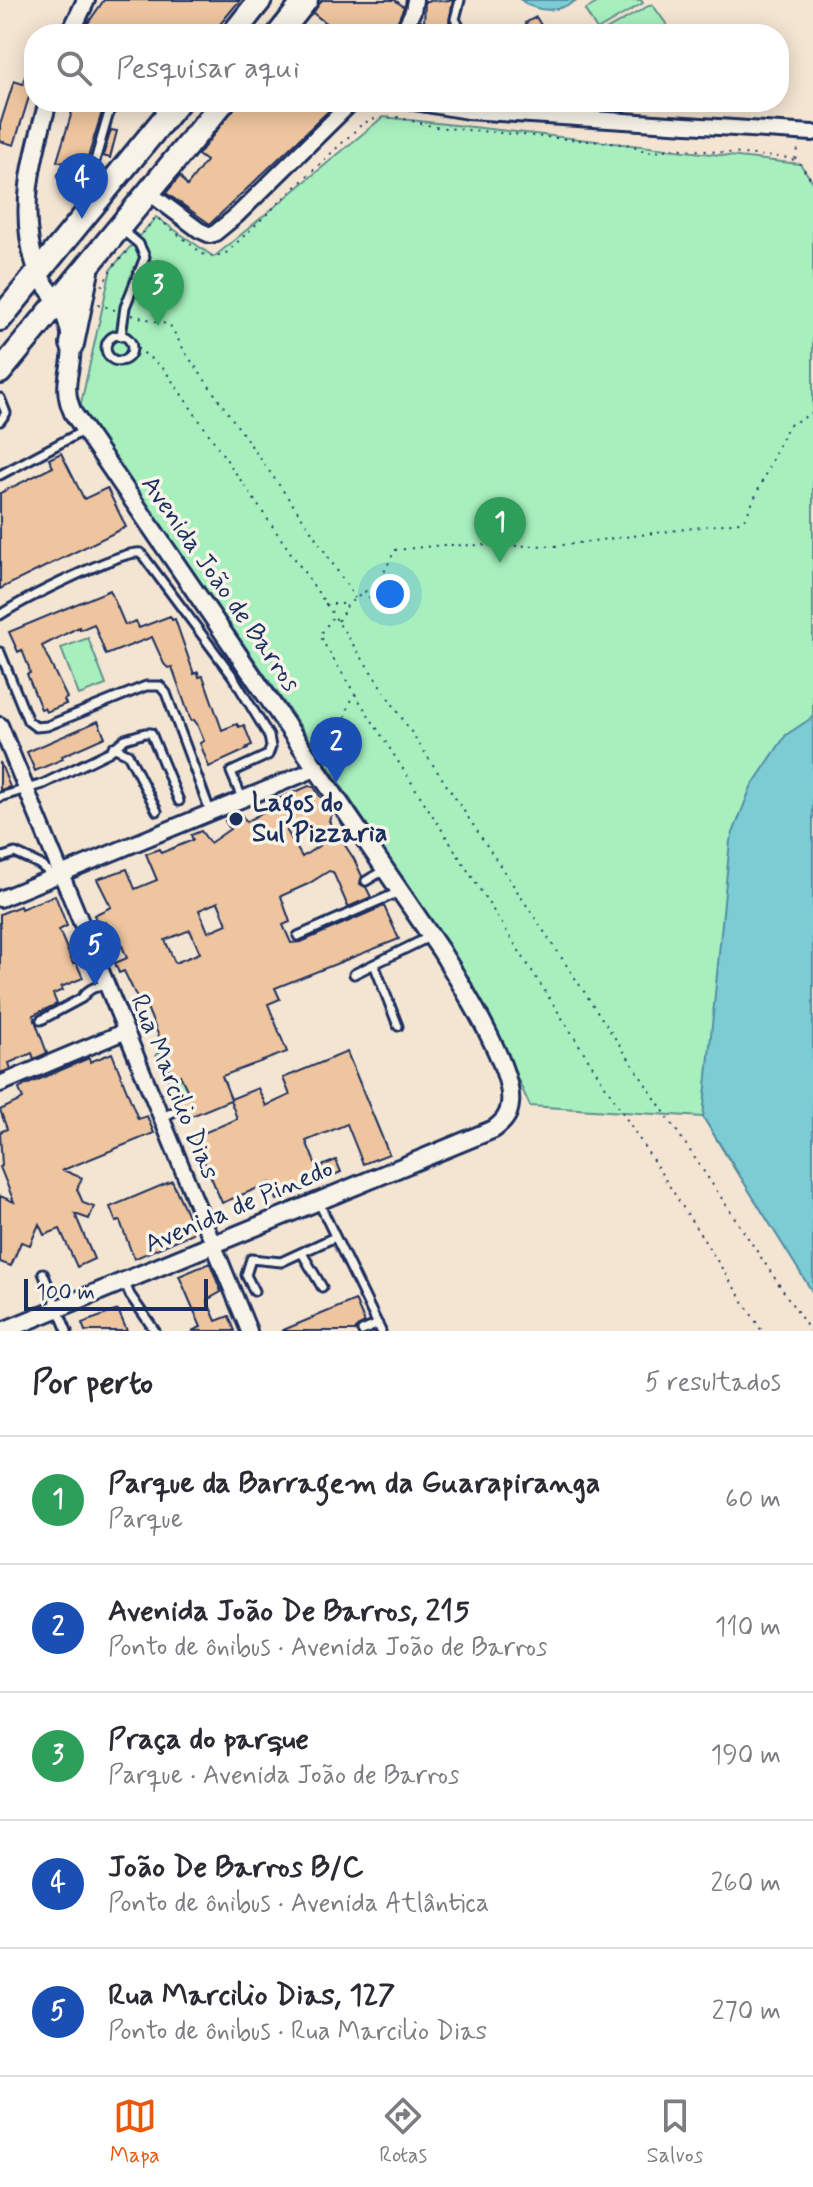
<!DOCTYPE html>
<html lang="pt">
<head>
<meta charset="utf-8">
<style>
	:root { --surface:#fff; --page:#f2f2f3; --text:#2b2b33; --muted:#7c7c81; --line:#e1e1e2; --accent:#ea580c }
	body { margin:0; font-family:Mynerve,sans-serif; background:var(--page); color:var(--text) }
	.scale { position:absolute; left:24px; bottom:20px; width:184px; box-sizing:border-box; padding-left:8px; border:4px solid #1b2f5e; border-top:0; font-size:22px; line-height:28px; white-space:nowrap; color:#1b2f5e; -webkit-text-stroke:6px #f7f3e8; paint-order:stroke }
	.you { position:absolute; left:390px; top:594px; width:28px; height:28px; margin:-20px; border:6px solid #fff; border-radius:50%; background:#1a73e8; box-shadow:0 0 0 12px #1a73e833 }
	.badge { display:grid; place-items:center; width:52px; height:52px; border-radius:50%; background:var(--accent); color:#fff; font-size:26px; font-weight:700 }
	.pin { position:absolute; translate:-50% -66px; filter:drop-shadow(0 2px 4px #0008) }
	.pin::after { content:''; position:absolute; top:42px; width:28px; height:24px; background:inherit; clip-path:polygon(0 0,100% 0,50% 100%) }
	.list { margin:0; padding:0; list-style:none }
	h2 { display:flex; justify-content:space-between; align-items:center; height:104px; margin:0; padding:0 32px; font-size:34px }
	h2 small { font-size:26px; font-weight:400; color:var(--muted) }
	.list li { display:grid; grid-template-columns:52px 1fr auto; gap:24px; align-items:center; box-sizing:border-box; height:128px; padding:0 32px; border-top:2px solid var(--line) }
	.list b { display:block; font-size:30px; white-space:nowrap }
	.list p { margin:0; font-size:26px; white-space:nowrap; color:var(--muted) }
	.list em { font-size:26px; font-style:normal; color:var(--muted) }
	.icon { flex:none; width:44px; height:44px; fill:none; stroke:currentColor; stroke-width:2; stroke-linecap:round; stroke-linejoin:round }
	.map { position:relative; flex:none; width:813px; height:1331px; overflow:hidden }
	.search { position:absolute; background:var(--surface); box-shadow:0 4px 20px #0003; left:24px; right:24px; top:24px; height:88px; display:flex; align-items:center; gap:20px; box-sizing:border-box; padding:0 28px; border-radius:32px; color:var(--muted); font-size:30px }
	.sheet { height:744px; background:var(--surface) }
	nav { display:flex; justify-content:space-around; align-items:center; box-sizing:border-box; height:112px; border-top:2px solid var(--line); background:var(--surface); font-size:22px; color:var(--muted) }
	nav a { display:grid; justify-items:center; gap:4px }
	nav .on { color:var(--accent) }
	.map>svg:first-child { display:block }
	.green { fill:#a7f0be; stroke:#61908e; stroke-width:2 }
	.water { fill:#7bccd4; stroke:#558da5; stroke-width:2 }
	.building { fill:#eec59e; stroke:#1b2f5e; stroke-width:2; fill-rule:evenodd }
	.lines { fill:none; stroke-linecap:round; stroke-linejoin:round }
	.service-casing { stroke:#1b2f5e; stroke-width:13 }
	.minor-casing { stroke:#1b2f5e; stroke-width:20 }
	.tertiary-casing { stroke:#1b2f5e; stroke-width:22 }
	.primary-casing { stroke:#1b2f5e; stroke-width:28 }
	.path { stroke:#1b2f5e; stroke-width:2; stroke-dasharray:2 6; stroke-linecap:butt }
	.service { stroke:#f7f3e8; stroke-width:7 }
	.minor { stroke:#f7f3e8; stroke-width:14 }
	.tertiary { stroke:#f7f3e8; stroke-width:16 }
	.primary { stroke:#f7f3e8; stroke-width:22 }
	.poi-dot { fill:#1b2f5e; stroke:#f7f3e8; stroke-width:3 }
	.labels { text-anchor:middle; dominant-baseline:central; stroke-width:7; stroke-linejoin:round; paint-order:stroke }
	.street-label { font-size:26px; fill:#1b2f5e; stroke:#f7f3e8 }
	.poi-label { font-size:26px; font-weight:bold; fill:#1b2f5e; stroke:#f7f3e8; text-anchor:start }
</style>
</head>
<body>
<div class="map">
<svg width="813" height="1331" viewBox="0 0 813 1331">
	<rect width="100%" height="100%" fill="#f4e5d2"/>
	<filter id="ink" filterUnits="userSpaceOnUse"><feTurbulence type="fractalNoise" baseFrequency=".0125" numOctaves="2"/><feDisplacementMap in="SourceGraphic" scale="16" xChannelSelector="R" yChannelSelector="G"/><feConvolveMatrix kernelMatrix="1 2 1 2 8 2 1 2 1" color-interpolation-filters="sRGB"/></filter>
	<g filter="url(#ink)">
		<path class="green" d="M602 0H641L643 3 597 30 585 10Z
			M652 4 667 25 651 34H599Z
			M383 117 800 164 813 182V1022L737 1173 703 1117 530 1106 484 1005 435 929 335 776 80 408 111 269 156 217 214 257Z
			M88 638 106 685 79 695 61 648Z
			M169 1048 207 1108 185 1118 156 1055Z"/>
		<path class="water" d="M521 0H577C559 12 538 14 521 0Z
			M813 717V1293L703 1117 730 841 751 787 786 735Z"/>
		<path class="building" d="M104 0H240L212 34H87L90 29 86 26Z
			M322 0H395L404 7 392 34H321L328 25 313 13Z
			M453 0 447 34H425L424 29H416L420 20 424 24 425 1Z
			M536 17 544 30 532 34 525 23Z
			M31 54 34 55V81L14 145 0 141V125L14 81 23 84Z
			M75 102H105L86 164 77 162 75 166 57 161Z
			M239 102H338L210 224 166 193 180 176 187 186 206 161 198 155Z
			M111 130 117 131 110 158 103 156Z
			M61 453 84 499 107 488 126 527 0 589V493L53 467 49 459Z
			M110 590 125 625 136 621 139 628 170 616 172 620 175 619 194 674 198 672 199 677 203 676 222 730 237 724 239 727 244 725 252 745 247 747 248 749 209 767 200 743 204 741 197 724 194 720 191 721 172 667 168 668 164 664 152 637 106 655 94 624 80 630 79 627 42 646 67 698 64 700 66 704 46 712 44 708 41 709 27 674 30 673 29 668 22 650 18 652 9 632Z
			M98 721 105 737 62 756 63 759 35 771 27 752Z
			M0 762 10 787 0 790Z
			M309 786 314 787 332 814 329 821 354 859 362 876 360 884 366 887 371 897 348 907 333 872 329 871 308 884 281 896 290 922 283 925 291 943 301 942 384 906 399 939 275 988 280 999 268 1004 287 1052 222 1076 231 1099 258 1088 266 1106 290 1095 283 1078 347 1052 389 1154 363 1164 347 1124 306 1141 317 1168 336 1160 341 1172 277 1200 270 1183 222 1203 194 1137 237 1119 234 1110 230 1100 182 1120 180 1115 183 1108 175 1102 190 1096 180 1075 173 1078 162 1053 165 1051 143 998 138 1000 124 971 119 973 115 963 127 958 118 936 114 938 106 922 98 925 94 915 111 907 97 879 127 869 135 889 157 880 146 854 159 849 161 853 193 840 191 835 201 831 210 843 230 829 225 821 241 814 246 822 273 806 271 802ZM304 820 320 845 302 857 287 831ZM218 902 227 924 208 932 199 910ZM190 930 200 953 175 963 165 940Z
			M55 895 67 926 59 930 73 964 76 962 83 978 61 987 63 990 53 994 57 1004 33 1015 47 1053 34 1059 32 1053 9 1063 11 1069 0 1073V914L20 906 21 909Z
			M112 1053 138 1119 147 1116 154 1133 63 1170 82 1178 77 1189 83 1203 94 1207 89 1219 75 1214 94 1259 77 1267 60 1229 44 1235 39 1224 30 1245 21 1242 11 1266 0 1262V1196L14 1202 0 1167 2 1166 0 1132 7 1129 0 1110 23 1099 19 1089 26 1085 89 1058 90 1062Z
			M172 1181 190 1220 187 1221 193 1233 134 1259 120 1221 116 1222 110 1207Z
			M210 1263 221 1292 207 1300 216 1321 229 1316 235 1331H192L201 1327 179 1276Z
			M355 1300 365 1323 357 1327 355 1331H281Z
			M118 1310 127 1331H85L82 1323Z"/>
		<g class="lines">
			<g class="service-casing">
				<path id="service" d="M460 0 455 19 463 34
					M63 177 92 186
					M88 185 112 102
					M121 229 139 244 145 257 125 307 121 336
					M106 348a13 13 0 1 1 26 0a13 13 0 1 1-26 0Z
					M0 398 6 413 0 421
					M0 475 83 431
					M0 615C21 601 122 549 141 553L232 675 269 736 271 747 268 755 231 772 242 798
					M0 652 28 721 36 727 47 726 146 686H160L166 693 210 811
					M113 747 128 754 157 811
					M0 797 43 784 109 752 125 739 145 733H151L179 801
					M0 858 15 853 39 864 54 876
					M366 881 384 870
					M298 936 399 892
					M374 964 398 1026
					M354 974 429 937
					M41 1020 82 998C88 988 96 987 107 984
					M161 1118 177 1110
					M319 1203 381 1331
					M302 1253 322 1287
					M43 1273 67 1331
					M125 1283 130 1295 155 1331
					M254 1291 246 1275 251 1259 281 1262 335 1237
					M362 1331 378 1324"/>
			</g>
			<g class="minor-casing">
				<path id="minor" d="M402 34 413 11 415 0
					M414 102 468 111 813 133
					M148 192 199 230 210 235 214 234 236 216 352 102
					M0 725 249 1331
					M0 899 318 768
					M0 1084 126 1031"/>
			</g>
			<g class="tertiary-casing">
				<path id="tertiary" d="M70 34 86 0
					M3 1331 494 1129C503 1122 509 1116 510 1104 515 1069 460 983 441 951L73 413C59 382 75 369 71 341 70 328 65 313 57 301 51 291 41 282 37 270 17 213 32 158 48 102"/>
			</g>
			<g class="primary-casing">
				<path id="primary" d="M233 34 260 0
					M279 34 306 0
					M0 319 178 102
					M72 344 87 271
					M0 372 223 102"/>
			</g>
			<path class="path" d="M368 102 372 117
				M795 159 799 146
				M143 233 156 217 203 254 214 257 226 253 361 125 372 119 397 117 435 127 633 145C643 154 659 153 671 148L790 158 800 164 813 182
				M102 286 111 269 129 250
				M98 304 115 310
				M132 315 170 325 185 352 308 526 355 598
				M131 343 164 369 324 601 810 1331
				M325 604H347
				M338 621 348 604 366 591 369 597H372L395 550 443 545 555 546 739 522 746 517 784 433 791 424 813 413
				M355 694 762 1331
				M329 761 333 758 349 705 355 694 323 642 321 634 332 618"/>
			<use href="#service" class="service"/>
			<use href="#minor" class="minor"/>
			<use href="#tertiary" class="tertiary"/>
			<use href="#primary" class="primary"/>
		</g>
	</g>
	<circle class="poi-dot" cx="236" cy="819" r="8"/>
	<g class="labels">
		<g class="street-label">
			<text transform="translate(220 584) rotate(55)">Avenida João de Barros</text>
			<text transform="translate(174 1087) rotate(68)">Rua Marcilio Dias</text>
			<text transform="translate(239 1207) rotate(-23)">Avenida de Pinedo</text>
		</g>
		<g class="poi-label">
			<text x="252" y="804">Lagos do<tspan x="252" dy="30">Sul Pizzaria</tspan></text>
		</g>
	</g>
</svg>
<div class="scale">100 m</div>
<div class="you"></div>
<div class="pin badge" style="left:500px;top:563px;background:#2e9e5b">1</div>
<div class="pin badge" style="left:336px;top:783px;background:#1a4fb4">2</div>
<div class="pin badge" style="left:158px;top:326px;background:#2e9e5b">3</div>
<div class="pin badge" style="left:82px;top:219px;background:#1a4fb4">4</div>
<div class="pin badge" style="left:95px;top:986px;background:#1a4fb4">5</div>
<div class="search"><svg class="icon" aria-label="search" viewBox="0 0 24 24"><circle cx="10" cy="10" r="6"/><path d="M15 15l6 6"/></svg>Pesquisar aqui</div>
</div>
<section class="sheet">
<h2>Por perto<small>5 resultados</small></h2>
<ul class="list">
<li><span class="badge" style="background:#2e9e5b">1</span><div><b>Parque da Barragem da Guarapiranga</b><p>Parque</p></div><em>60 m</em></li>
<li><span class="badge" style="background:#1a4fb4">2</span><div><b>Avenida João De Barros, 215</b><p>Ponto de ônibus · Avenida João de Barros</p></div><em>110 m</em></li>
<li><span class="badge" style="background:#2e9e5b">3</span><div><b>Praça do parque</b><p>Parque · Avenida João de Barros</p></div><em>190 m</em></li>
<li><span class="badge" style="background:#1a4fb4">4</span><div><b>João De Barros B/C</b><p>Ponto de ônibus · Avenida Atlântica</p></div><em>260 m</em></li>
<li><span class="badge" style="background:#1a4fb4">5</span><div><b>Rua Marcilio Dias, 127</b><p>Ponto de ônibus · Rua Marcilio Dias</p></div><em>270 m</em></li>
</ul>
</section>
<nav>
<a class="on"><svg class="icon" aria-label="map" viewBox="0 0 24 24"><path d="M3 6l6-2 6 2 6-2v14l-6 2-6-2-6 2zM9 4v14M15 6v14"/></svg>Mapa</a>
<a><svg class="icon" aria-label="directions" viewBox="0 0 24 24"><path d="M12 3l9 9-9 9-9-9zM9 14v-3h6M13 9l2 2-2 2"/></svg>Rotas</a>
<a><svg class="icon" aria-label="saved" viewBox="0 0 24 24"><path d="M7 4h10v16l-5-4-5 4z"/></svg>Salvos</a>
</nav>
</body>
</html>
